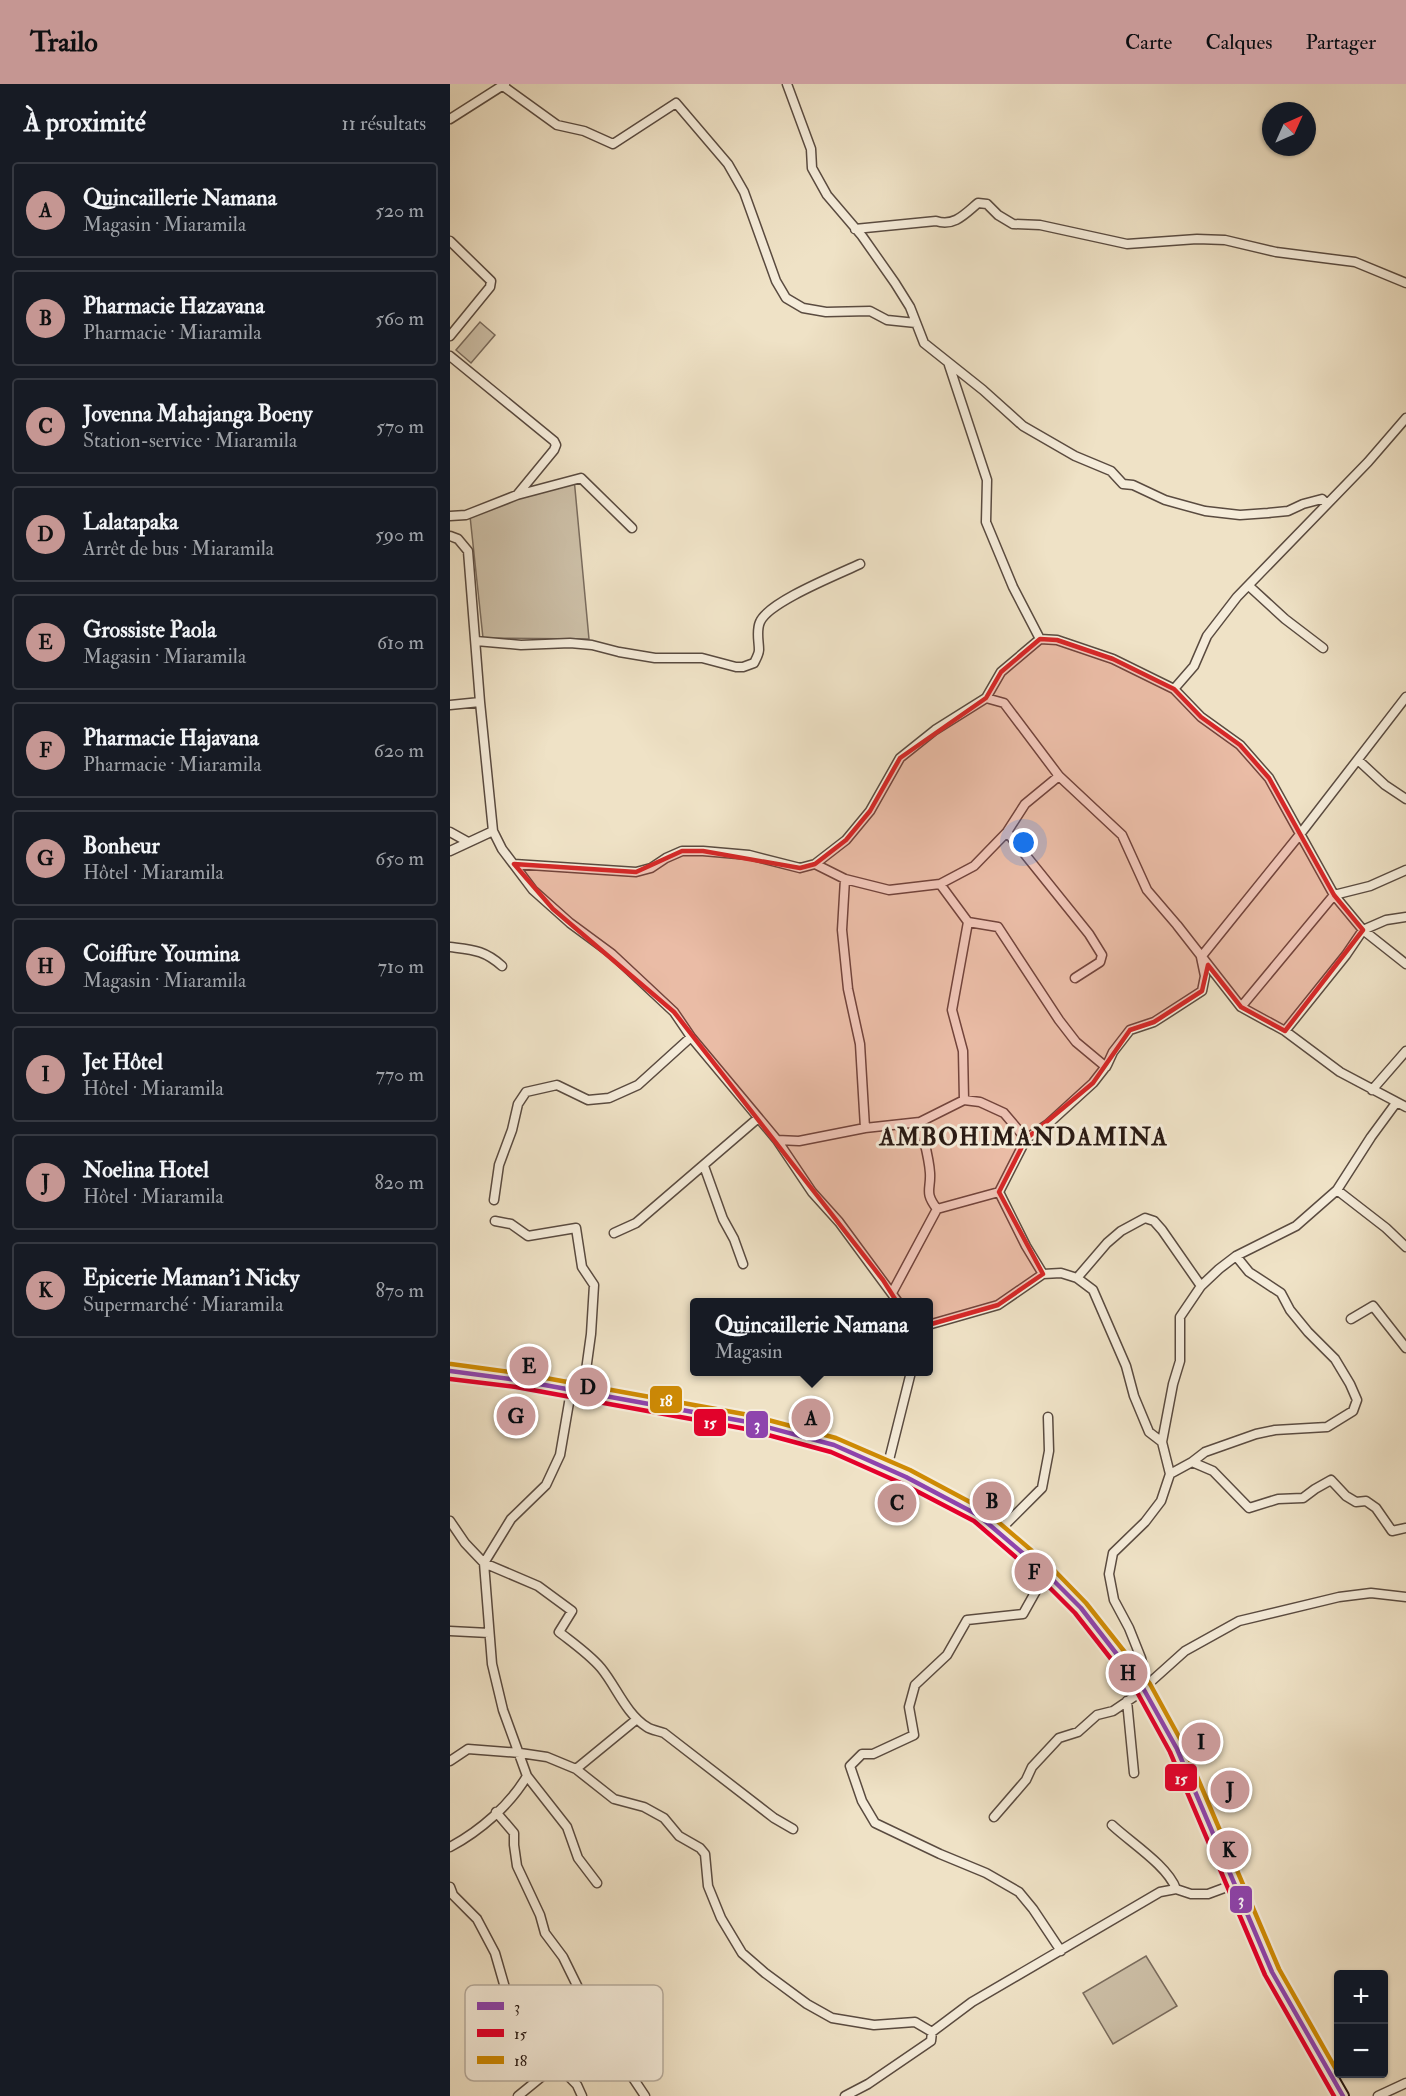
<!DOCTYPE html>
<html lang="fr">
<head>
<meta charset="utf-8">
<style>
	:root { --surface:#171b24; --page:#242831; --text:#f1f3f6; --muted:#9ea1a6; --line:#363941; --accent:#c59692 }
	body { margin:0; font-family:"IM FELL Double Pica",serif; background:var(--page); color:var(--text) }
	.controls { position:absolute; right:18px; bottom:18px; display:grid; overflow:hidden; border-radius:6px; box-shadow:0 2px 4px #0004 }
	.controls button { width:54px; height:54px; display:grid; place-items:center; padding:0; border:0; border-bottom:2px solid var(--line); background:var(--surface); color:var(--text); font:30px sans-serif }
	.compass { position:absolute; left:812px; top:18px; width:54px; height:54px; border-radius:50%; background:var(--surface); box-shadow:0 2px 4px #0004; rotate:45deg }
	.you { position:absolute; left:574px; top:759px; width:21px; height:21px; margin:-15px; border:4px solid #fff; border-radius:50%; background:#1a73e8; box-shadow:0 0 0 9px #1a73e833 }
	.badge { display:grid; place-items:center; width:39px; height:39px; border-radius:50%; background:var(--accent); color:#111; font-size:20px; font-weight:700 }
	.pin { position:absolute; translate:-50% -50%; border:3px solid #fff; box-shadow:0 2px 6px #0006 }
	.popup { position:absolute; left:240px; top:1214px; width:243px; height:78px; box-sizing:border-box; display:grid; place-content:center; border-radius:6px; background:var(--surface); filter:drop-shadow(0 2px 4px #0005); font-size:20px; white-space:nowrap; color:var(--muted) }
	.popup b { font-size:22px; color:var(--text) }
	.popup::after { content:''; position:absolute; left:50%; top:100%; margin-left:-12px; border:12px solid transparent; border-top-color:var(--surface) }
	.list { margin:0; padding:0; list-style:none }
	h2 { display:flex; justify-content:space-between; align-items:center; height:78px; margin:0; padding:0 24px; font-size:26px }
	h2 small { font-size:20px; font-weight:400; color:var(--muted) }
	.list li { display:grid; grid-template-columns:39px 1fr auto; gap:18px; align-items:center; box-sizing:border-box; height:96px; margin:0 12px 12px; padding:0 12px; border:2px solid var(--line); border-radius:6px }
	.list b { display:block; font-size:22px; white-space:nowrap }
	.list p { margin:0; font-size:20px; white-space:nowrap; color:var(--muted) }
	.list em { font-size:20px; font-style:normal; color:var(--muted) }
	.map { position:relative; flex:none; width:956px; height:2012px; overflow:hidden }
	header { display:flex; align-items:center; gap:36px; box-sizing:border-box; height:84px; padding:0 30px; background:var(--accent); color:#111 }
	header strong { font-size:28px }
	nav { display:flex; gap:33px; margin-inline-start:auto; font-size:21px }
	main { display:flex }
	aside { flex:1; background:var(--surface) }
	.map>svg:first-child { display:block }
	.green { fill:#cdc0a8; stroke:#7a6c5e; stroke-width:1.5 }
	.lines { fill:none; stroke-linecap:round; stroke-linejoin:round }
	.minor-casing { stroke:#5a4b40; stroke-width:11 }
	.major-casing { stroke:#281913; stroke-width:14 }
	.minor { stroke:#f5ecda; stroke-width:8 }
	.major { stroke:#efe2c6; stroke-width:10 }
	.bus-1-casing { stroke:#f5ecda; stroke-width:9 }
	.bus-2-casing { stroke:#f5ecda; stroke-width:9 }
	.bus-3-casing { stroke:#f5ecda; stroke-width:9 }
	.bus-1 { stroke:#8e44ad; stroke-width:4.5 }
	.bus-2 { stroke:#e4002b; stroke-width:4.5 }
	.bus-3 { stroke:#ce8a04; stroke-width:4.5 }
	.marked { fill:#d62828; fill-opacity:0.2; stroke:#d62828; stroke-width:4.5; stroke-linejoin:round }
	.labels { text-anchor:middle; dominant-baseline:central; stroke-width:6; stroke-linejoin:round; paint-order:stroke }
	.district-label { font-size:24px; font-weight:bold; letter-spacing:1.5px; fill:#281913; stroke:#f5ecda }
	.key { fill:#f5ecda; stroke:#b8ad9e; stroke-width:1.5 }
	.key-label { font-size:16px; fill:#281913 }
	.line-badge { stroke:#f5ecda; stroke-width:2 }
	.badge-label { font-size:16px; text-anchor:middle; font-weight:bold; fill:#fff }
</style>
</head>
<body>
<header>
<strong>Trailo</strong>
<nav><a>Carte</a><a>Calques</a><a>Partager</a></nav>
</header>
<main>
<aside>
<h2>À proximité<small>11 résultats</small></h2>
<ul class="list">
<li><span class="badge">A</span><div><b>Quincaillerie Namana</b><p>Magasin · Miaramila</p></div><em>520 m</em></li>
<li><span class="badge">B</span><div><b>Pharmacie Hazavana</b><p>Pharmacie · Miaramila</p></div><em>560 m</em></li>
<li><span class="badge">C</span><div><b>Jovenna Mahajanga Boeny</b><p>Station-service · Miaramila</p></div><em>570 m</em></li>
<li><span class="badge">D</span><div><b>Lalatapaka</b><p>Arrêt de bus · Miaramila</p></div><em>590 m</em></li>
<li><span class="badge">E</span><div><b>Grossiste Paola</b><p>Magasin · Miaramila</p></div><em>610 m</em></li>
<li><span class="badge">F</span><div><b>Pharmacie Hajavana</b><p>Pharmacie · Miaramila</p></div><em>620 m</em></li>
<li><span class="badge">G</span><div><b>Bonheur</b><p>Hôtel · Miaramila</p></div><em>650 m</em></li>
<li><span class="badge">H</span><div><b>Coiffure Youmina</b><p>Magasin · Miaramila</p></div><em>710 m</em></li>
<li><span class="badge">I</span><div><b>Jet Hôtel</b><p>Hôtel · Miaramila</p></div><em>770 m</em></li>
<li><span class="badge">J</span><div><b>Noelina Hotel</b><p>Hôtel · Miaramila</p></div><em>820 m</em></li>
<li><span class="badge">K</span><div><b>Epicerie Maman'i Nicky</b><p>Supermarché · Miaramila</p></div><em>870 m</em></li>
</ul>
</aside>
<div class="map">
<svg width="956" height="2012" viewBox="0 0 956 2012">
	<rect width="100%" height="100%" fill="#efe2c6"/>
	<filter id="stains"><feTurbulence type="fractalNoise" baseFrequency=".00333" numOctaves="4"/><feColorMatrix values="0 0 0 0 .2 0 0 0 0 .09 0 0 0 0 .02 0 0 0 .5 -.17"/></filter>
	<radialGradient id="worn" r=".72"><stop offset=".6" stop-color="#630" stop-opacity="0"/><stop offset="1" stop-color="#630" stop-opacity=".3"/></radialGradient>
	<path class="green" d="M30 238 45 251 21 279 6 266Z
		M124 394 139 555 33 554 20 432Z
		M696 1872 727 1922 663 1960 633 1909Z"/>
	<g class="lines">
		<g class="minor-casing">
			<path id="minor" d="M337 0 361 65 362 84 377 111 412 152 445 199 460 223 474 259 533 306 573 342 625 372 661 387 673 400 683 401 715 416 755 427 790 431 818 429 838 427 853 420 872 415 877 420
				M53 2 107 41 134 47 163 60 226 19 278 80 294 108 326 197 336 214 353 224 376 228 420 227 437 236 466 239
				M0 35 55 0
				M405 145 486 137C504 143 515 130 528 119L537 120 548 131 563 140 590 141 677 160 747 155 775 156 826 168 905 178 956 199
				M0 157 41 197 40 203 0 252
				M0 272 104 357 106 361 104 366 67 411
				M499 281 537 396 536 438 563 503 590 555
				M0 432 16 431 67 411 131 394 182 444
				M0 452 8 455 18 467 30 618 43 747 52 765 83 806 120 839 162 870 224 928 241 953 327 1056 362 1108 389 1138 448 1218
				M799 502 835 535 873 564
				M26 557 71 561 120 559 142 561 169 568 205 574H252L286 583H293L304 579C306 575 309 570 309 566 309 557 306 547 310 538 318 518 389 490 410 480
				M724 605 744 582 757 552 787 513 918 378 956 334
				M536 614 551 588 590 555 607 556 663 575 724 605 751 633 790 661 819 694 884 811 913 846 956 880
				M0 621 30 618
				M908 676 935 701 956 715
				M0 748 18 758
				M557 748 639 850 652 871 650 878 625 894
				M0 767 43 747
				M64 780 186 788 201 784 216 774 232 767H253L299 771 350 784 365 780 395 795 439 806 490 800 524 782 557 748 575 720 609 692
				M365 780 396 756 420 727 450 674 485 646 536 614 554 619 609 692 672 751 697 806 727 841 791 923 835 947 890 988 956 1023
				M395 795 392 846 398 905 410 960 415 1044
				M490 800 518 838 502 926 513 967 514 1016
				M518 838 548 843 609 936 626 958 656 983
				M0 863C23 866 34 866 52 882
				M791 923 884 811 920 802 956 786
				M835 947 896 871 913 846 936 836 956 833
				M922 1006 956 967
				M470 1038C473 1055 479 1072 480 1089 481 1106 474 1108 487 1125
				M327 1056 349 1057 415 1044 470 1038 514 1016 530 1018 554 1029 576 1055
				M254 1082 273 1135 284 1155 293 1180
				M887 1106 936 1144 956 1163
				M549 1108 576 1162 593 1190
				M44 1116 49 1081 62 1046 68 1020 76 1008 107 1001 138 1016 159 1014 188 1001 241 953
				M45 1137 61 1140 78 1152 126 1144 132 1183 144 1201 141 1250 133 1308
				M164 1149 186 1139 307 1035
				M627 1194 657 1159 671 1147 695 1134 704 1137 712 1146 751 1202
				M442 1209 487 1125 549 1108 576 1055 598 1040 643 999 657 981 663 968 680 946 704 938 752 907 755 892 751 873 851 749 956 613
				M901 1235 923 1222 956 1264
				M478 1241 548 1221 593 1190 611 1189 627 1194 643 1206 676 1282 684 1312 699 1348 712 1358
				M742 1378 755 1368 806 1350 825 1346 877 1343 903 1327 907 1316 900 1300 885 1275 858 1248 840 1226 831 1209 799 1188 786 1172
				M437 1384 461 1288
				M720 1390 742 1378 763 1387 799 1424 828 1415 853 1414 865 1405 881 1396 896 1412 906 1418 916 1417 926 1424 942 1447 956 1444
				M0 1437 15 1459 34 1479 88 1502 122 1527 109 1548C123 1559 139 1570 151 1584 166 1602 176 1630 197 1643 201 1646 209 1647 214 1649L324 1734 343 1745
				M548 1448 592 1404 599 1367 598 1333
				M596 1489 573 1530 517 1536 497 1571 465 1601 459 1623 464 1651 423 1670H412L400 1682 412 1717 425 1739 490 1770 536 1789 569 1808 583 1825 611 1867
				M0 1547 39 1549
				M697 1601 691 1574 679 1544 664 1516 659 1490 663 1469 695 1438 711 1417 720 1390 712 1358 723 1300 730 1277V1233L751 1202 769 1185 786 1172 846 1142 887 1106 921 1053 946 1019
				M696 1602 735 1567 789 1537 889 1513 921 1509 956 1513
				M677 1617 684 1689
				M0 1677 18 1665 70 1669 97 1673 126 1685 164 1715 194 1723 214 1734 229 1752 250 1764 255 1770 258 1802 271 1834 292 1869 315 1889 357 1920 382 1934 424 1941 465 1938 482 1948
				M126 1685 187 1635
				M77 1692 117 1743 128 1774 147 1799
				M46 1728 64 1749V1761L67 1782 90 1831 95 1849 113 1873 143 1934 195 2012
				M544 1733 576 1696 582 1683 609 1654 628 1648 647 1631 663 1627 694 1606
				M662 1741C680 1758 718 1782 726 1805
				M0 1763C30 1747 60 1721 77 1692L53 1626 42 1580 34 1479 61 1435 96 1401 110 1371 121 1307
				M0 1803 3 1811 27 1835 45 1869 62 1928 82 1955 127 2001 132 2012
				M68 2012 106 1981
				M395 2012 418 2000 481 1957 482 1948 522 1918 710 1808 726 1805 741 1810H758L785 1800
				M928 2012 956 1999"/>
		</g>
		<g class="major-casing">
			<path id="major" d="M0 1287 67 1296 298 1338 384 1361 456 1393 528 1431 596 1489 631 1524 656 1554 693 1604 727 1665 800 1840 822 1888 893 2012"/>
		</g>
		<use href="#minor" class="minor"/>
		<use href="#major" class="major"/>
		<g class="bus-1-casing">
			<path id="bus-1" d="M0 1287 67 1296 298 1338 384 1361 456 1393 528 1431 596 1489 631 1524 693 1604 727 1665 822 1888 893 2012"/>
		</g>
		<g class="bus-2-casing">
			<path id="bus-2" d="M0 1295 66 1303 296 1345 381 1368 453 1400 524 1437 591 1495 625 1529 687 1608 720 1668 815 1891 884 2012"/>
		</g>
		<g class="bus-3-casing">
			<path id="bus-3" d="M1 1280 68 1289 299 1331 386 1354 460 1386 533 1425 601 1483 636 1519 700 1600 734 1662 829 1885 888 1989"/>
		</g>
		<use href="#bus-1" class="bus-1"/>
		<use href="#bus-2" class="bus-2"/>
		<use href="#bus-3" class="bus-3"/>
	</g>
	<path class="marked" d="M590 555 607 556 663 575 724 605 751 633 790 661 819 694 884 811 913 846 835 947 791 923 758 881 752 907 704 938 680 946 643 999 576 1055 549 1108 593 1190 548 1221 464 1245 433 1196 224 928 103 825 64 780 186 788 232 767H253L350 784 365 780 396 756 420 727 450 674 536 614 551 588Z"/>
	<g class="labels">
		<g class="district-label">
			<text x="574" y="1053">AMBOHIMANDAMINA</text>
		</g>
	</g>
	<rect x="15" y="1901" width="198" height="96" rx="9" class="key"/>
	<rect x="27" y="1918" width="27" height="8" fill="#8e44ad"/>
	<rect x="27" y="1945" width="27" height="8" fill="#e4002b"/>
	<rect x="27" y="1972" width="27" height="8" fill="#ce8a04"/>
	<g class="key-label">
		<text x="64" y="1928">3</text>
		<text x="64" y="1955">15</text>
		<text x="64" y="1982">18</text>
	</g>
	<g class="line-badge">
		<rect x="199" y="1301" width="34" height="29" rx="6" fill="#ce8a04"/>
		<rect x="243" y="1324" width="34" height="29" rx="6" fill="#e4002b"/>
		<rect x="295" y="1326" width="24" height="29" rx="6" fill="#8e44ad"/>
		<rect x="714" y="1679" width="34" height="29" rx="6" fill="#e4002b"/>
		<rect x="779" y="1801" width="24" height="29" rx="6" fill="#8e44ad"/>
	</g>
	<g class="badge-label">
		<text x="216" y="1322">18</text>
		<text x="260" y="1344">15</text>
		<text x="307" y="1346">3</text>
		<text x="731" y="1700">15</text>
		<text x="791" y="1821">3</text>
	</g>
	<rect width="100%" height="100%" filter="url(#stains)"/>
	<rect width="100%" height="100%" fill="url(#worn)"/>
</svg>
<div class="controls">
<button>+</button>
<button>−</button>
</div>
<svg class="compass" viewBox="-18 -18 36 36"><path d="M0-13l5 13h-10z" fill="#e53935"/><path d="M0 13l5-13h-10z" fill="#9ea1a6"/></svg>
<div class="you"></div>
<div class="pin badge" style="left:361px;top:1334px">A</div>
<div class="popup"><b>Quincaillerie Namana</b>Magasin</div>
<div class="pin badge" style="left:542px;top:1417px">B</div>
<div class="pin badge" style="left:447px;top:1419px">C</div>
<div class="pin badge" style="left:138px;top:1303px">D</div>
<div class="pin badge" style="left:79px;top:1282px">E</div>
<div class="pin badge" style="left:584px;top:1488px">F</div>
<div class="pin badge" style="left:66px;top:1332px">G</div>
<div class="pin badge" style="left:678px;top:1589px">H</div>
<div class="pin badge" style="left:751px;top:1658px">I</div>
<div class="pin badge" style="left:780px;top:1706px">J</div>
<div class="pin badge" style="left:779px;top:1766px">K</div>
</div>
</main>
</body>
</html>
